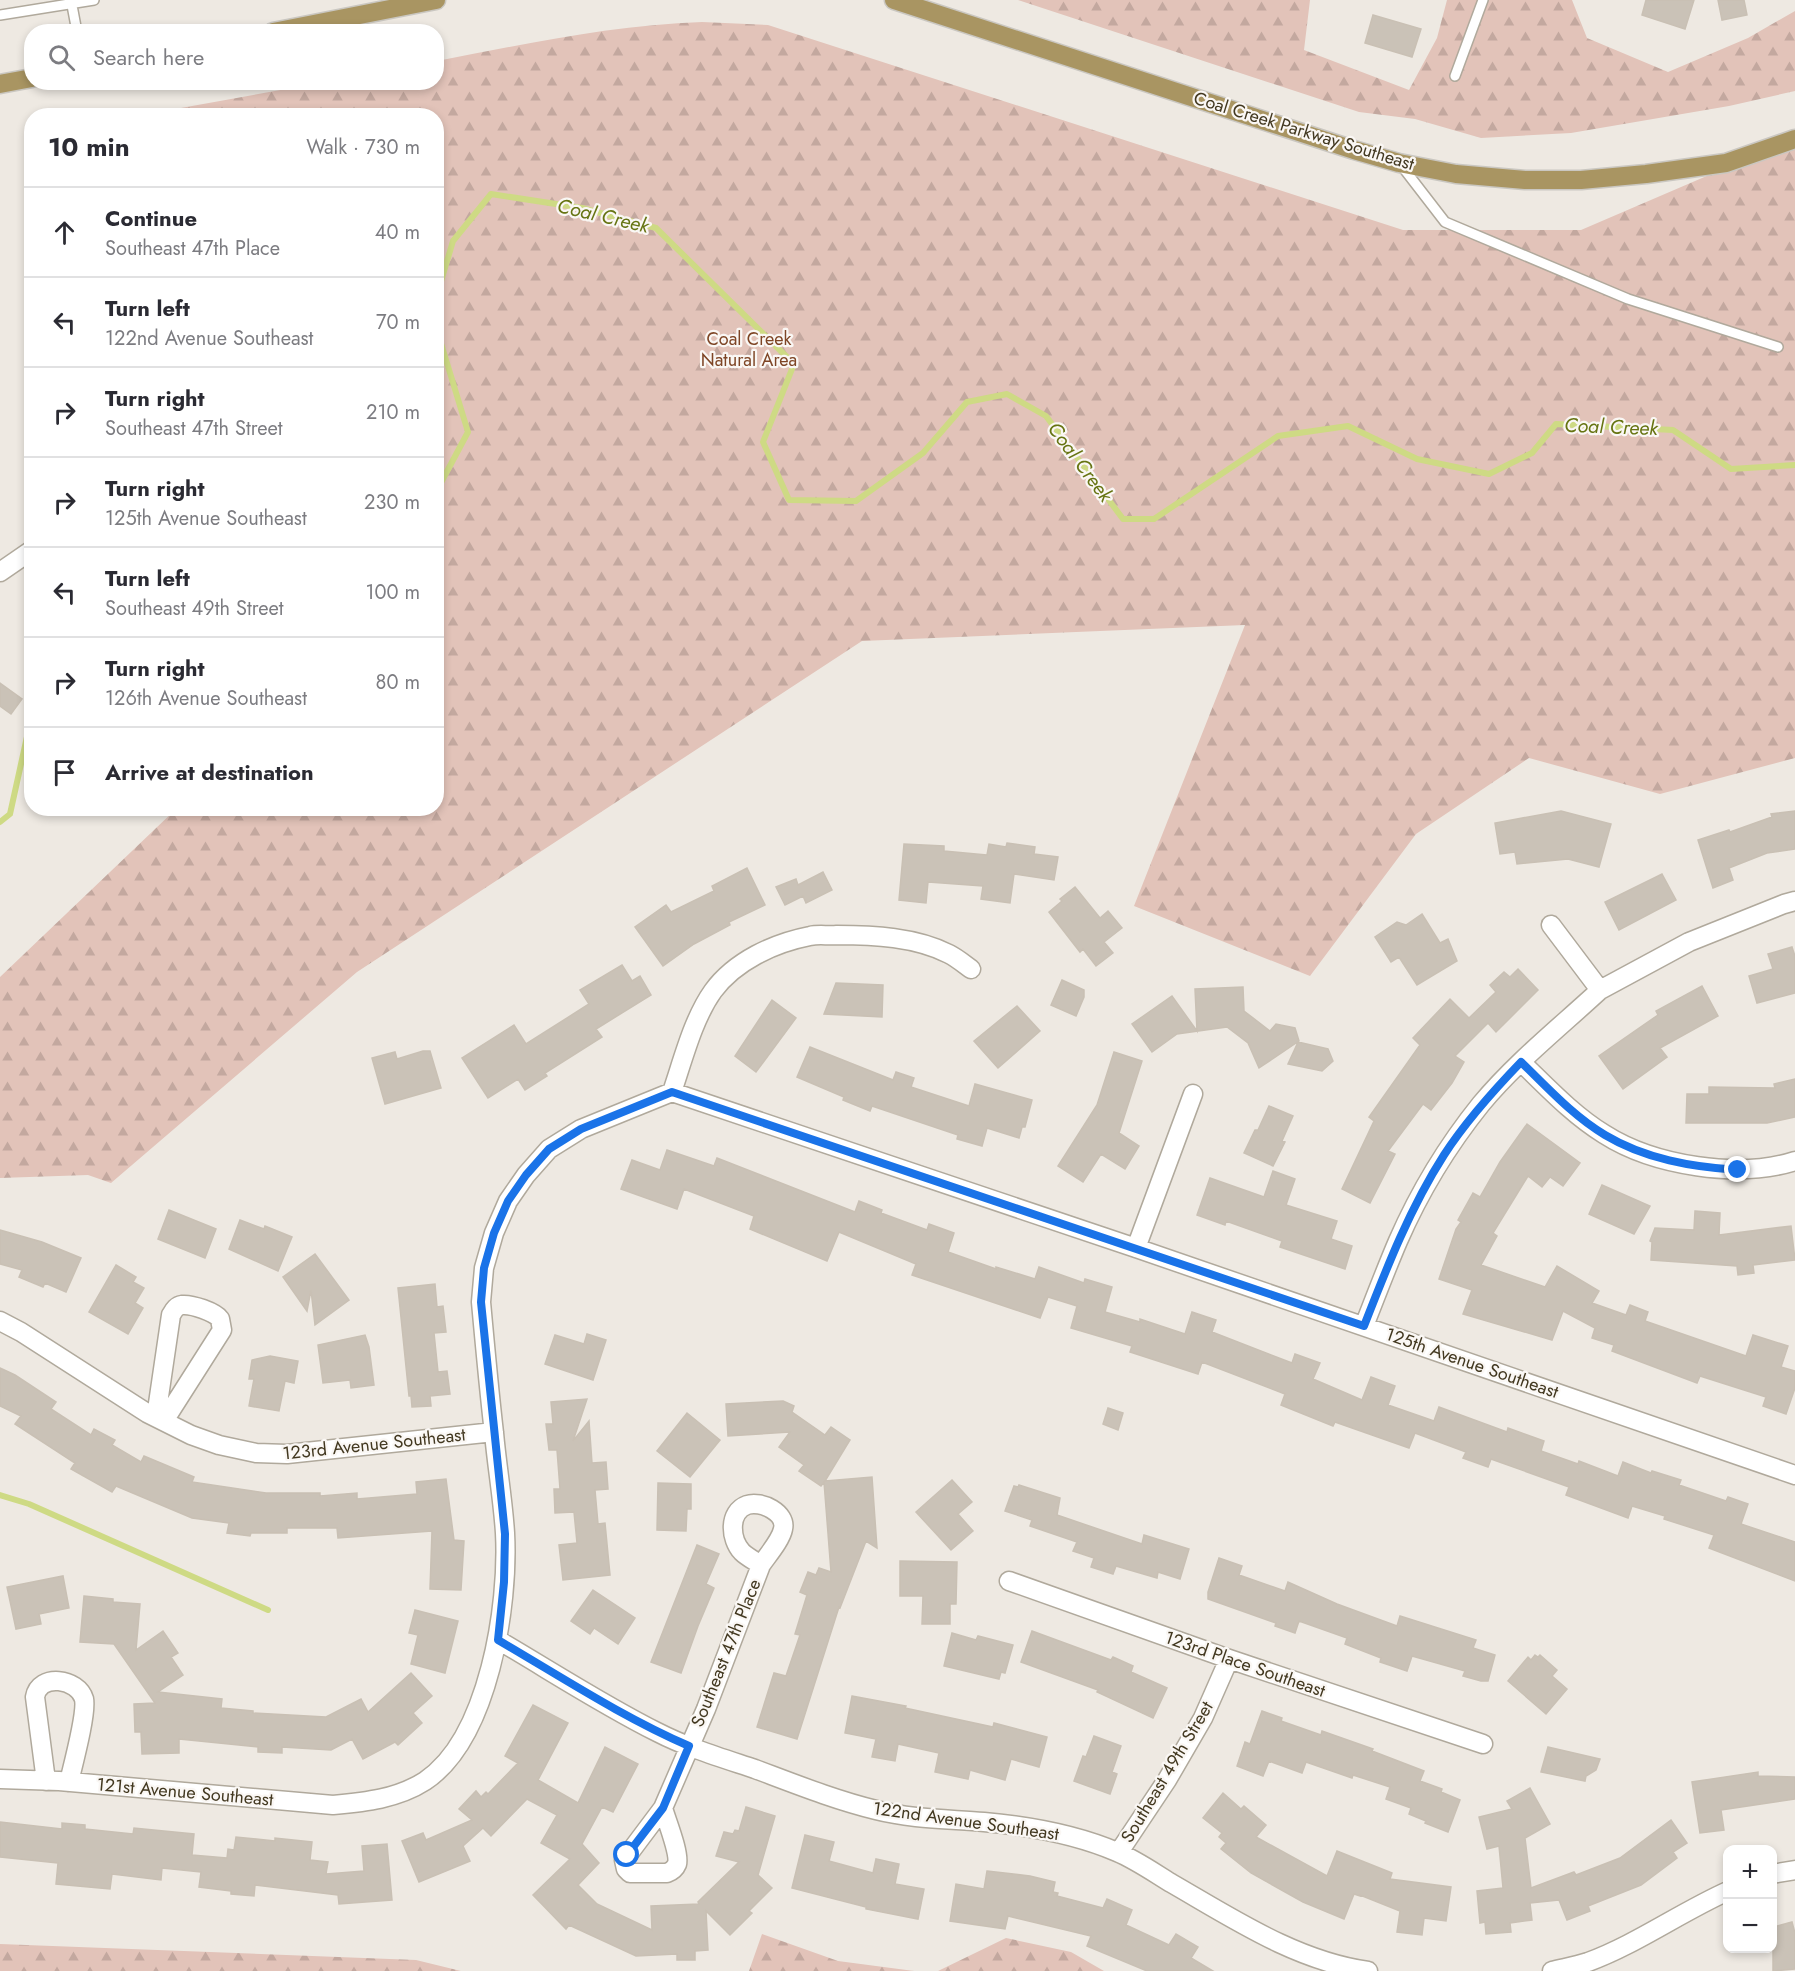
<!DOCTYPE html>
<html lang="en">
<head>
<meta charset="utf-8">
<style>
	:root { --surface:#fff; --page:#f2f2f3; --text:#2b2b33; --muted:#7c7c81; --line:#e1e1e2 }
	body { margin:0; font-family:Jost,sans-serif; background:var(--page); color:var(--text) }
	.controls { position:absolute; right:18px; bottom:18px; display:grid; overflow:hidden; border-radius:12px; box-shadow:0 3px 9px #0003 }
	.controls button { width:54px; height:54px; display:grid; place-items:center; padding:0; border:0; border-bottom:2px solid var(--line); background:var(--surface); color:var(--text); font:30px sans-serif }
	.stop { position:absolute; width:18px; height:18px; margin:-14px; border:4px solid #1a73e8; border-radius:50%; background:#fff }
	.stop.end { background:#1a73e8; border-color:#fff; box-shadow:0 2px 6px #0008 }
	.list { margin:0; padding:0; list-style:none }
	h2 { display:flex; justify-content:space-between; align-items:center; height:78px; margin:0; padding:0 24px; font-size:26px }
	h2 small { font-size:20px; font-weight:400; color:var(--muted) }
	.list li { display:grid; grid-template-columns:39px 1fr auto; gap:18px; align-items:center; box-sizing:border-box; height:90px; padding:0 24px; border-top:2px solid var(--line) }
	.list b { display:block; font-size:22px; white-space:nowrap }
	.list p { margin:0; font-size:20px; white-space:nowrap; color:var(--muted) }
	.list em { font-size:20px; font-style:normal; color:var(--muted) }
	.icon { flex:none; width:33px; height:33px; fill:none; stroke:currentColor; stroke-width:2; stroke-linecap:round; stroke-linejoin:round }
	.map { position:relative; flex:none; width:1795px; height:1971px; overflow:hidden }
	.search { position:absolute; background:var(--surface); box-shadow:0 3px 9px #0003; left:24px; top:24px; width:420px; height:66px; display:flex; align-items:center; gap:15px; box-sizing:border-box; padding:0 21px; border-radius:24px; color:var(--muted); font-size:22px }
	.panel { position:absolute; background:var(--surface); box-shadow:0 3px 9px #0003; left:24px; top:108px; width:420px; height:708px; border-radius:24px }
	.map>svg:first-child { display:block }
	.forest { fill:url(#forest-firs) }
	.lines { fill:none; stroke-linecap:round; stroke-linejoin:round }
	.stream { stroke:#ceda84; stroke-width:6 }
	.building { fill:#cac2b7; stroke:#c9c0b4; stroke-width:1.5 }
	.service-casing { stroke:#b0a99c; stroke-width:12 }
	.minor-casing { stroke:#b0a99c; stroke-width:21 }
	.primary-casing { stroke:#cac7c1; stroke-width:21 }
	.service { stroke:#fff; stroke-width:9 }
	.minor { stroke:#fff; stroke-width:18 }
	.primary { stroke:#a99562; stroke-width:18 }
	.route { stroke:#1a73e8; stroke-width:8 }
	.labels { text-anchor:middle; dominant-baseline:central; stroke-width:4.5; stroke-linejoin:round; paint-order:stroke }
	.street-label { font-size:18px; fill:#423820; stroke:#faf7f4 }
	.park-label { font-size:18px; fill:#7e4525; stroke:#faf7f4 }
	.water-label { font-size:20px; font-style:italic; fill:#667412; stroke:#faf7f4 }
</style>
</head>
<body>
<div class="map">
<svg width="1795" height="1971" viewBox="0 0 1795 1971">
	<defs>
		<pattern id="forest-firs" width="22" height="20" patternUnits="userSpaceOnUse" patternTransform="scale(1.5)"><rect width="22" height="20" fill="#e2c3b9"/><path d="M5 1l3.5 6h-7zM16 11l3.5 6h-7z" fill="#c3a89f"/></pattern>
	</defs>
	<rect width="100%" height="100%" fill="#eee9e2"/>
	<path class="forest" d="M1018 0H1310L1304 50 1409 90 1437 38 1447 0H1572L1587 38 1668 72 1748 38 1795 11V91L1729 106 1571 133 1481 138 1415 119 1359 112Z
		M702 22 768 25 1403 230H1581L1795 138V758L1660 794 1529 758 1416 834 1310 976 1134 906 1245 625 862 641 357 972 111 1183 88 1175 0 1178V977L176 809 436 808V116L142 115 319 83 436 82 437 61C525 44 612 25 702 22Z
		M762 1934 838 1961 914 1971H749Z
		M1006 1938 1071 1952 1104 1971H938Z
		M0 1944 416 1960 461 1971H0Z"/>
	<g class="lines">
		<path class="stream" d="M436 298 453 241 491 194 582 208 656 228 794 364 763 442 789 500 856 501 923 453 967 402 1007 394 1046 416 1123 519H1154L1278 436 1348 426 1417 459 1489 474 1532 453 1556 424 1673 430 1731 469 1795 465
			M436 327 468 432 436 492
			M0 822 10 814 32 714
			M0 1495 29 1504 268 1610"/>
	</g>
	<path class="building" d="M1646 0H1694L1685 29 1642 15Z
		M1718 0H1744L1747 15 1722 20Z
		M1373 15 1421 29 1412 57 1365 43Z
		M0 683 22 699 11 714 0 706Z
		M1561 811 1611 824 1599 867 1568 859 1517 864 1515 852 1500 854 1495 823Z
		M1795 811V849L1767 853 1729 868 1733 880 1713 888 1698 840 1729 830 1730 832 1772 817 1771 814Z
		M1007 843 1035 847 1034 854 1058 857 1054 880 1014 874 1010 903 981 899 983 886 928 882 926 903 899 900 904 844 944 846V851L987 855 989 844 1006 847Z
		M747 868 765 905 729 922 730 925 694 944 663 966 635 927 666 905 671 912 714 891 712 886Z
		M823 872 832 890 806 903 803 896 785 905 776 887 796 879 798 885Z
		M1662 874 1676 900 1619 930 1605 902Z
		M1075 887 1100 918 1108 911 1122 928 1104 942 1113 953 1096 966 1083 949 1080 952 1049 912 1062 901 1060 899Z
		M1422 914 1440 943 1448 939 1457 961 1417 985 1399 957 1391 962 1375 937 1397 922 1406 925Z
		M1792 947 1795 956V993L1757 1003 1749 976 1773 969 1768 954Z
		M622 965 632 981 640 976 651 995 596 1029 602 1037 545 1073 547 1076 525 1090 518 1079 488 1098 462 1058 514 1025 526 1044 589 1004 580 990Z
		M1518 969 1538 990 1496 1032 1488 1023 1455 1056 1464 1062 1452 1083 1431 1110 1423 1104 1388 1151 1395 1154 1370 1203 1342 1189 1374 1121 1369 1117 1420 1045 1413 1038 1450 999 1469 1018 1496 992 1490 985 1504 972 1510 977Z
		M1062 980 1084 990V997L1076 1016 1051 1005Z
		M836 983 883 985 882 1017 824 1014Z
		M1702 986 1718 1016 1660 1048 1667 1057 1623 1089 1599 1056 1658 1015 1656 1011Z
		M1243 987 1244 1011 1270 1031 1276 1024 1295 1028 1299 1041 1259 1068 1248 1043 1227 1027 1177 1034 1152 1052 1132 1024 1172 996 1197 1031 1195 989Z
		M772 1000 796 1018 756 1072 735 1056Z
		M1017 1006 1040 1031 998 1068 974 1041Z
		M1298 1042 1328 1049 1333 1061 1322 1071 1288 1064Z
		M810 1047 893 1080 896 1072 914 1078 911 1087 969 1106 975 1084 1032 1100 1025 1127H1022L1019 1138 987 1128 982 1146 957 1139 958 1135 872 1106 870 1111 843 1100 844 1097 797 1077Z
		M423 1051H430L441 1088 385 1104 372 1058 395 1052 397 1059Z
		M1114 1052 1142 1061 1119 1133 1139 1146 1125 1169 1101 1154 1083 1182 1058 1166 1097 1105Z
		M1795 1079V1117L1767 1123H1686L1687 1094H1709V1087L1775 1088 1774 1084Z
		M1269 1106 1293 1116 1282 1141 1285 1142 1273 1166 1244 1153 1255 1130H1258Z
		M1527 1124 1580 1163 1563 1186 1550 1177 1542 1187 1528 1176 1493 1233 1497 1236 1481 1265 1545 1287 1557 1266 1599 1291 1592 1303 1626 1315 1630 1305 1648 1312 1645 1321 1746 1356 1753 1335 1788 1346 1781 1367 1795 1371V1388L1786 1414 1763 1406 1766 1397 1700 1376 1697 1383 1612 1351 1614 1345 1592 1338 1595 1328 1563 1311 1552 1340 1463 1314 1472 1290 1439 1279 1456 1229 1461 1222 1458 1220 1473 1193 1480 1197 1500 1162Z
		M667 1150 714 1166 717 1158 855 1212 859 1201 882 1210 881 1213 927 1230 929 1224 954 1233 948 1252 996 1269V1267L1035 1279 1039 1267 1084 1283 1085 1279 1112 1287 1105 1312 1140 1322V1319L1185 1334 1192 1312 1216 1320 1212 1332 1292 1363 1295 1354 1320 1363 1313 1379 1362 1400 1371 1377 1395 1386 1388 1405 1434 1421 1439 1407 1507 1432 1508 1428 1544 1441 1541 1451 1578 1464 1579 1461 1618 1476 1623 1462 1651 1473 1652 1471 1681 1480 1679 1485 1726 1501 1728 1497 1748 1504 1741 1524 1795 1542V1581L1709 1548 1714 1535 1664 1519 1665 1516 1632 1506 1628 1518 1566 1495 1569 1487 1491 1459 1488 1467 1463 1458 1466 1452 1415 1433 1409 1448 1335 1422 1333 1426 1281 1405 1285 1394 1202 1362 1198 1374 1130 1352 1132 1346 1071 1328 1077 1306 1048 1297 1040 1318 912 1275 916 1264 839 1232 827 1261 750 1229 754 1216 684 1189 677 1209 621 1189 632 1160 660 1170Z
		M1273 1171 1295 1179 1286 1205 1337 1221 1331 1239 1352 1246 1345 1269 1280 1247 1282 1241 1226 1221 1225 1225 1197 1215 1210 1178 1264 1197Z
		M1602 1185 1650 1206 1634 1234 1589 1214Z
		M169 1210 216 1229 205 1258 158 1239Z
		M1695 1211 1720 1213 1719 1235 1791 1226 1795 1260 1753 1265 1754 1273 1738 1275 1737 1266 1651 1260 1652 1242 1650 1241 1655 1228 1694 1230Z
		M240 1220 264 1229 265 1226 292 1237 278 1271 229 1249Z
		M0 1230 42 1242 81 1258 66 1292 45 1283 43 1287 19 1277 22 1270 0 1264Z
		M315 1254 349 1300 315 1325 311 1290 307 1311 283 1277Z
		M116 1265 136 1277 133 1282 144 1288 135 1303 143 1308 128 1334 89 1312Z
		M435 1284 437 1307 443 1306 446 1332 434 1333 438 1372 447 1371 450 1394 430 1396 431 1406 412 1407 411 1396H409L398 1288Z
		M587 1334 606 1340 593 1380 545 1364 555 1335 584 1344Z
		M365 1335 369 1347 374 1385 351 1388 350 1380 323 1383 318 1345Z
		M270 1356 298 1361 294 1383 285 1381 279 1411 249 1406 254 1379H249L252 1360Z
		M0 1368 15 1375 56 1402 51 1409 91 1435 94 1429 115 1440 112 1445 141 1462 144 1456 194 1477 192 1482 266 1493H320V1496L357 1493V1499L417 1494 416 1482 446 1479 454 1540 464 1541 461 1590 430 1589 432 1531 338 1538 337 1528H287V1533H251L250 1536 227 1533 229 1523 192 1518 116 1486 112 1492 71 1469 75 1463 15 1424 21 1416 0 1406Z
		M587 1399 573 1441 589 1421 592 1463 606 1462 608 1489 595 1490 598 1524 605 1523 610 1575 563 1580 559 1545 577 1543 574 1512 555 1513 554 1489H560L557 1450H549L546 1424H553L551 1402Z
		M783 1401 794 1406 792 1412 825 1435 831 1427 850 1440 825 1481 872 1477 877 1548 866 1541 840 1608 839 1607 797 1739 757 1727 774 1673 786 1676 800 1635 795 1634 807 1595 800 1592 808 1572 816 1575 819 1568 831 1572 824 1482 821 1486 799 1471 804 1465 779 1447 790 1432 728 1436 726 1404Z
		M1108 1408 1123 1413 1118 1430 1103 1424Z
		M687 1413 720 1440 690 1477 657 1451Z
		M952 1480 972 1502 958 1514 973 1531 951 1550 916 1512Z
		M658 1483 691 1484V1509H687L686 1531 657 1530Z
		M1019 1485 1060 1498 1057 1515 1142 1544 1144 1535 1189 1549 1180 1579 1158 1572 1157 1578 1116 1566 1113 1574 1091 1567 1094 1558 1073 1551 1077 1542 1030 1526 1032 1520 1005 1511 1014 1486 1018 1487Z
		M697 1545 719 1554 706 1584 714 1588 698 1626 681 1673 651 1662Z
		M1219 1558 1242 1566 1239 1575 1285 1591 1288 1582 1337 1604 1397 1626 1400 1616 1476 1640 1473 1648 1495 1655 1488 1681H1481L1463 1676 1465 1671 1412 1656 1407 1671 1380 1662 1381 1658 1345 1644 1347 1638 1299 1621 1295 1633 1275 1626 1276 1623 1208 1599V1592Z
		M900 1561 957 1562 956 1604H950V1624H922L923 1596H900Z
		M63 1576 69 1608 39 1614 41 1624 16 1629 7 1587Z
		M593 1590 635 1618 618 1644 594 1628 590 1634 571 1621Z
		M84 1596 113 1599V1602L140 1604 136 1650 163 1631 178 1653 171 1657 183 1675 158 1692 222 1699 221 1708 253 1711V1713L326 1717 361 1699 368 1712 411 1673 432 1696 413 1713 422 1723 398 1745 395 1742 363 1759 352 1739 331 1750 282 1747V1753L258 1752V1747L179 1739V1753L142 1754 141 1732H135L134 1704 155 1703 114 1644 80 1642Z
		M415 1610 458 1621 445 1673 411 1664 418 1635 409 1633Z
		M1032 1631 1111 1660 1113 1657 1133 1666 1131 1672 1167 1688 1153 1718 1097 1692 1098 1690 1021 1662Z
		M952 1633 976 1640 978 1636 1013 1645 1005 1673 1001 1672 999 1679 944 1666Z
		M1535 1655 1538 1657 1540 1655 1557 1670 1552 1676 1567 1689 1546 1714 1508 1681 1528 1657 1531 1660Z
		M852 1696 906 1706 905 1708 993 1727 994 1723 1047 1737 1039 1767 1011 1759 1005 1780 970 1770 968 1779 935 1772 939 1753 898 1744 895 1761 872 1757 876 1739 845 1733Z
		M533 1705 568 1723 538 1780 578 1803 605 1747 638 1764 613 1812 602 1807 582 1844 599 1863 578 1885 597 1904 652 1930 651 1906 699 1904 698 1902 739 1862 716 1856 724 1832 733 1834 735 1830 739 1831 746 1807 775 1816 758 1875 772 1888 749 1911 752 1913 730 1935 706 1911 708 1950 695 1951V1960H677V1954L636 1956 569 1925 566 1929 533 1895 570 1859 541 1843 557 1815 527 1799 491 1836 483 1828 463 1846 470 1861 419 1882 402 1841 423 1833 426 1840 472 1820 459 1809 476 1791 481 1797 486 1792 488 1794 518 1763 505 1756Z
		M1262 1711 1282 1718 1281 1721 1321 1735 1322 1731 1373 1749 1372 1751 1424 1771 1420 1781 1442 1789 1441 1792 1460 1800 1448 1832 1425 1823 1426 1821 1409 1814 1411 1808 1386 1799 1390 1787 1353 1775 1352 1778 1306 1762 1302 1773 1269 1761 1263 1776 1237 1766 1245 1742 1250 1744Z
		M1094 1736 1121 1746 1112 1772 1117 1774 1110 1794 1074 1781 1083 1756 1086 1757Z
		M1548 1747 1600 1759 1596 1770 1586 1776 1585 1781 1541 1772Z
		M1758 1772V1776L1795 1777V1799L1721 1810 1724 1830 1700 1833 1692 1782Z
		M1530 1788 1550 1824 1525 1838 1531 1888 1574 1872 1576 1875 1620 1858 1671 1820 1687 1843 1673 1852 1677 1858 1641 1885 1588 1906 1590 1911 1567 1920 1559 1900 1530 1903 1532 1920 1510 1923 1511 1932 1486 1934 1485 1922 1480 1923 1477 1891 1503 1888 1499 1846 1487 1849 1479 1817 1512 1809 1507 1801Z
		M1223 1793 1241 1809 1244 1806 1266 1825 1256 1837 1327 1876 1337 1851 1392 1873 1390 1879 1451 1887 1446 1921 1424 1918 1422 1935 1397 1932 1400 1911 1360 1895V1896L1354 1894 1344 1919 1303 1902 1251 1873 1221 1849 1226 1843 1219 1837 1222 1833 1203 1818Z
		M0 1822 62 1829V1823L85 1825V1829L133 1834 134 1828 194 1834 192 1855 227 1858 228 1849 234 1850 236 1837 275 1841V1838L312 1842 310 1860 328 1862 326 1874 364 1871 362 1846 387 1844 392 1900 339 1904 338 1895 255 1885 254 1896 231 1894V1891L199 1887 201 1872 162 1868 161 1880 112 1874 110 1889 56 1884 58 1863 0 1857Z
		M805 1835 834 1842 829 1861 873 1873 876 1859 899 1864 895 1884 924 1889 918 1919 866 1909V1907L792 1888Z
		M987 1871 1030 1876 1055 1882 1053 1892 1058 1893 1057 1896 1103 1908 1107 1899 1132 1910 1126 1925 1169 1945 1176 1934 1198 1947 1191 1958 1213 1971H1147L1087 1946 1091 1936 1008 1916 1005 1929 950 1921 956 1884 984 1889Z
		M1792 1922 1795 1933V1969L1773 1971V1927Z"/>
	<g class="lines">
		<g class="service-casing">
			<path id="service" d="M71 0 77 32
				M0 15 94 0
				M1455 76 1483 0
				M1401 165 1445 222 1628 299 1778 347"/>
		</g>
		<g class="minor-casing">
			<path id="minor" d="M0 572 32 550
				M1600 990 1689 942 1784 904 1795 901
				M1521 1062C1547 1087 1573 1115 1604 1134 1654 1166 1739 1179 1795 1161
				M672 1092 1136 1248 1795 1475
				M672 1092C683 1060 693 1019 713 991 735 961 774 943 810 936 819 934 828 936 837 935 873 935 916 937 949 954 957 958 964 964 971 969
				M1136 1248 1193 1094
				M0 1321 21 1332 147 1413 191 1435 219 1445 256 1453 287 1454 494 1432
				M1364 1326C1375 1298 1386 1269 1398 1241 1419 1193 1448 1145 1481 1104 1516 1062 1560 1027 1600 990L1551 925
				M156 1417 171 1315C174 1310 176 1306 182 1305 192 1304 215 1312 220 1319L222 1330 164 1421
				M1009 1581 1229 1659 1483 1744
				M498 1640C551 1671 603 1705 657 1732 688 1748 722 1758 755 1769 795 1784 835 1800 876 1810 911 1819 948 1819 984 1822 1029 1826 1075 1834 1117 1852 1136 1860 1153 1872 1171 1883 1232 1918 1296 1961 1368 1971
				M0 1779 59 1781 333 1805C365 1802 397 1799 425 1781 489 1738 509 1605 505 1533 503 1500 497 1467 494 1433 489 1390 485 1346 481 1302L484 1268 494 1233 508 1201 526 1175 549 1149 581 1129 672 1092
				M46 1781 35 1697C39 1673 78 1678 84 1699 87 1713 73 1765 69 1782
				M663 1808C666 1819 680 1853 677 1864 675 1869 672 1871 667 1873H630L626 1869 624 1860 663 1808 706 1709 761 1565C755 1561 747 1557 742 1552 730 1539 728 1512 747 1505 761 1500 787 1513 783 1529 781 1540 767 1556 761 1565
				M1119 1852 1167 1780 1203 1718 1229 1659
				M1772 1874 1795 1870
				M1552 1971C1564 1968 1576 1966 1588 1962 1635 1945 1681 1912 1728 1891"/>
		</g>
		<g class="primary-casing">
			<path id="primary" d="M894 0 1354 150 1399 163 1456 174 1525 180H1581L1646 174 1726 163 1795 139
				M273 32 436 0
				M0 84 32 78"/>
		</g>
		<use href="#service" class="service"/>
		<use href="#minor" class="minor"/>
		<use href="#primary" class="primary"/>
	</g>
	<g class="lines">
		<path class="route" d="M627 1855 663 1808 689 1746C622 1717 560 1676 498 1640L504 1582 505 1534 481 1302 484 1268 494 1233 508 1201 526 1175 549 1149 581 1129 672 1092 1364 1326C1387 1267 1410 1208 1444 1155 1466 1121 1493 1091 1521 1062 1547 1087 1573 1116 1605 1135 1645 1159 1692 1167 1738 1170"/>
	</g>
	<g class="labels">
		<g class="street-label">
			<text transform="translate(1304 131) rotate(17)">Coal Creek Parkway Southeast</text>
			<text transform="translate(1472 1363) rotate(19)">125th Avenue Southeast</text>
			<text transform="translate(374 1444) rotate(-6)">123rd Avenue Southeast</text>
			<text transform="translate(726 1653) rotate(-68)">Southeast 47th Place</text>
			<text transform="translate(1245 1664) rotate(19)">123rd Place Southeast</text>
			<text transform="translate(1167 1772) rotate(-59)">Southeast 49th Street</text>
			<text transform="translate(185 1792) rotate(5)">121st Avenue Southeast</text>
			<text transform="translate(966 1821) rotate(8)">122nd Avenue Southeast</text>
		</g>
		<g class="park-label">
			<text x="749" y="339">Coal Creek<tspan x="749" dy="21">Natural Area</tspan></text>
		</g>
		<g class="water-label">
			<text transform="translate(603 216) rotate(13)">Coal Creek</text>
			<text transform="translate(1611 427) rotate(2)">Coal Creek</text>
			<text transform="translate(1080 462) rotate(53)">Coal Creek</text>
		</g>
	</g>
</svg>
<div class="controls">
<button>+</button>
<button>−</button>
</div>
<div class="stop" style="left:627px;top:1855px"></div>
<div class="stop end" style="left:1738px;top:1170px"></div>
<div class="search"><svg class="icon" aria-label="search" viewBox="0 0 24 24"><circle cx="10" cy="10" r="6"/><path d="M15 15l6 6"/></svg>Search here</div>
<section class="panel">
<h2>10 min<small>Walk · 730 m</small></h2>
<ul class="list">
<li><svg class="icon" aria-label="ahead" viewBox="0 0 24 24"><path d="M12 20V5M6 11l6-6 6 6"/></svg><div><b>Continue</b><p>Southeast 47th Place</p></div><em>40 m</em></li>
<li><svg class="icon" aria-label="left" viewBox="0 0 24 24"><path d="M17 20v-9H6M10 6l-5 5 5 5"/></svg><div><b>Turn left</b><p>122nd Avenue Southeast</p></div><em>70 m</em></li>
<li><svg class="icon" aria-label="right" viewBox="0 0 24 24"><path d="M7 20v-9h11M14 6l5 5-5 5"/></svg><div><b>Turn right</b><p>Southeast 47th Street</p></div><em>210 m</em></li>
<li><svg class="icon" aria-label="right" viewBox="0 0 24 24"><path d="M7 20v-9h11M14 6l5 5-5 5"/></svg><div><b>Turn right</b><p>125th Avenue Southeast</p></div><em>230 m</em></li>
<li><svg class="icon" aria-label="left" viewBox="0 0 24 24"><path d="M17 20v-9H6M10 6l-5 5 5 5"/></svg><div><b>Turn left</b><p>Southeast 49th Street</p></div><em>100 m</em></li>
<li><svg class="icon" aria-label="right" viewBox="0 0 24 24"><path d="M7 20v-9h11M14 6l5 5-5 5"/></svg><div><b>Turn right</b><p>126th Avenue Southeast</p></div><em>80 m</em></li>
<li><svg class="icon" aria-label="arrive" viewBox="0 0 24 24"><path d="M6 21V4h12l-3 4 3 4H6"/></svg><div><b>Arrive at destination</b></div></li>
</ul>
</section>
</div>
</body>
</html>
